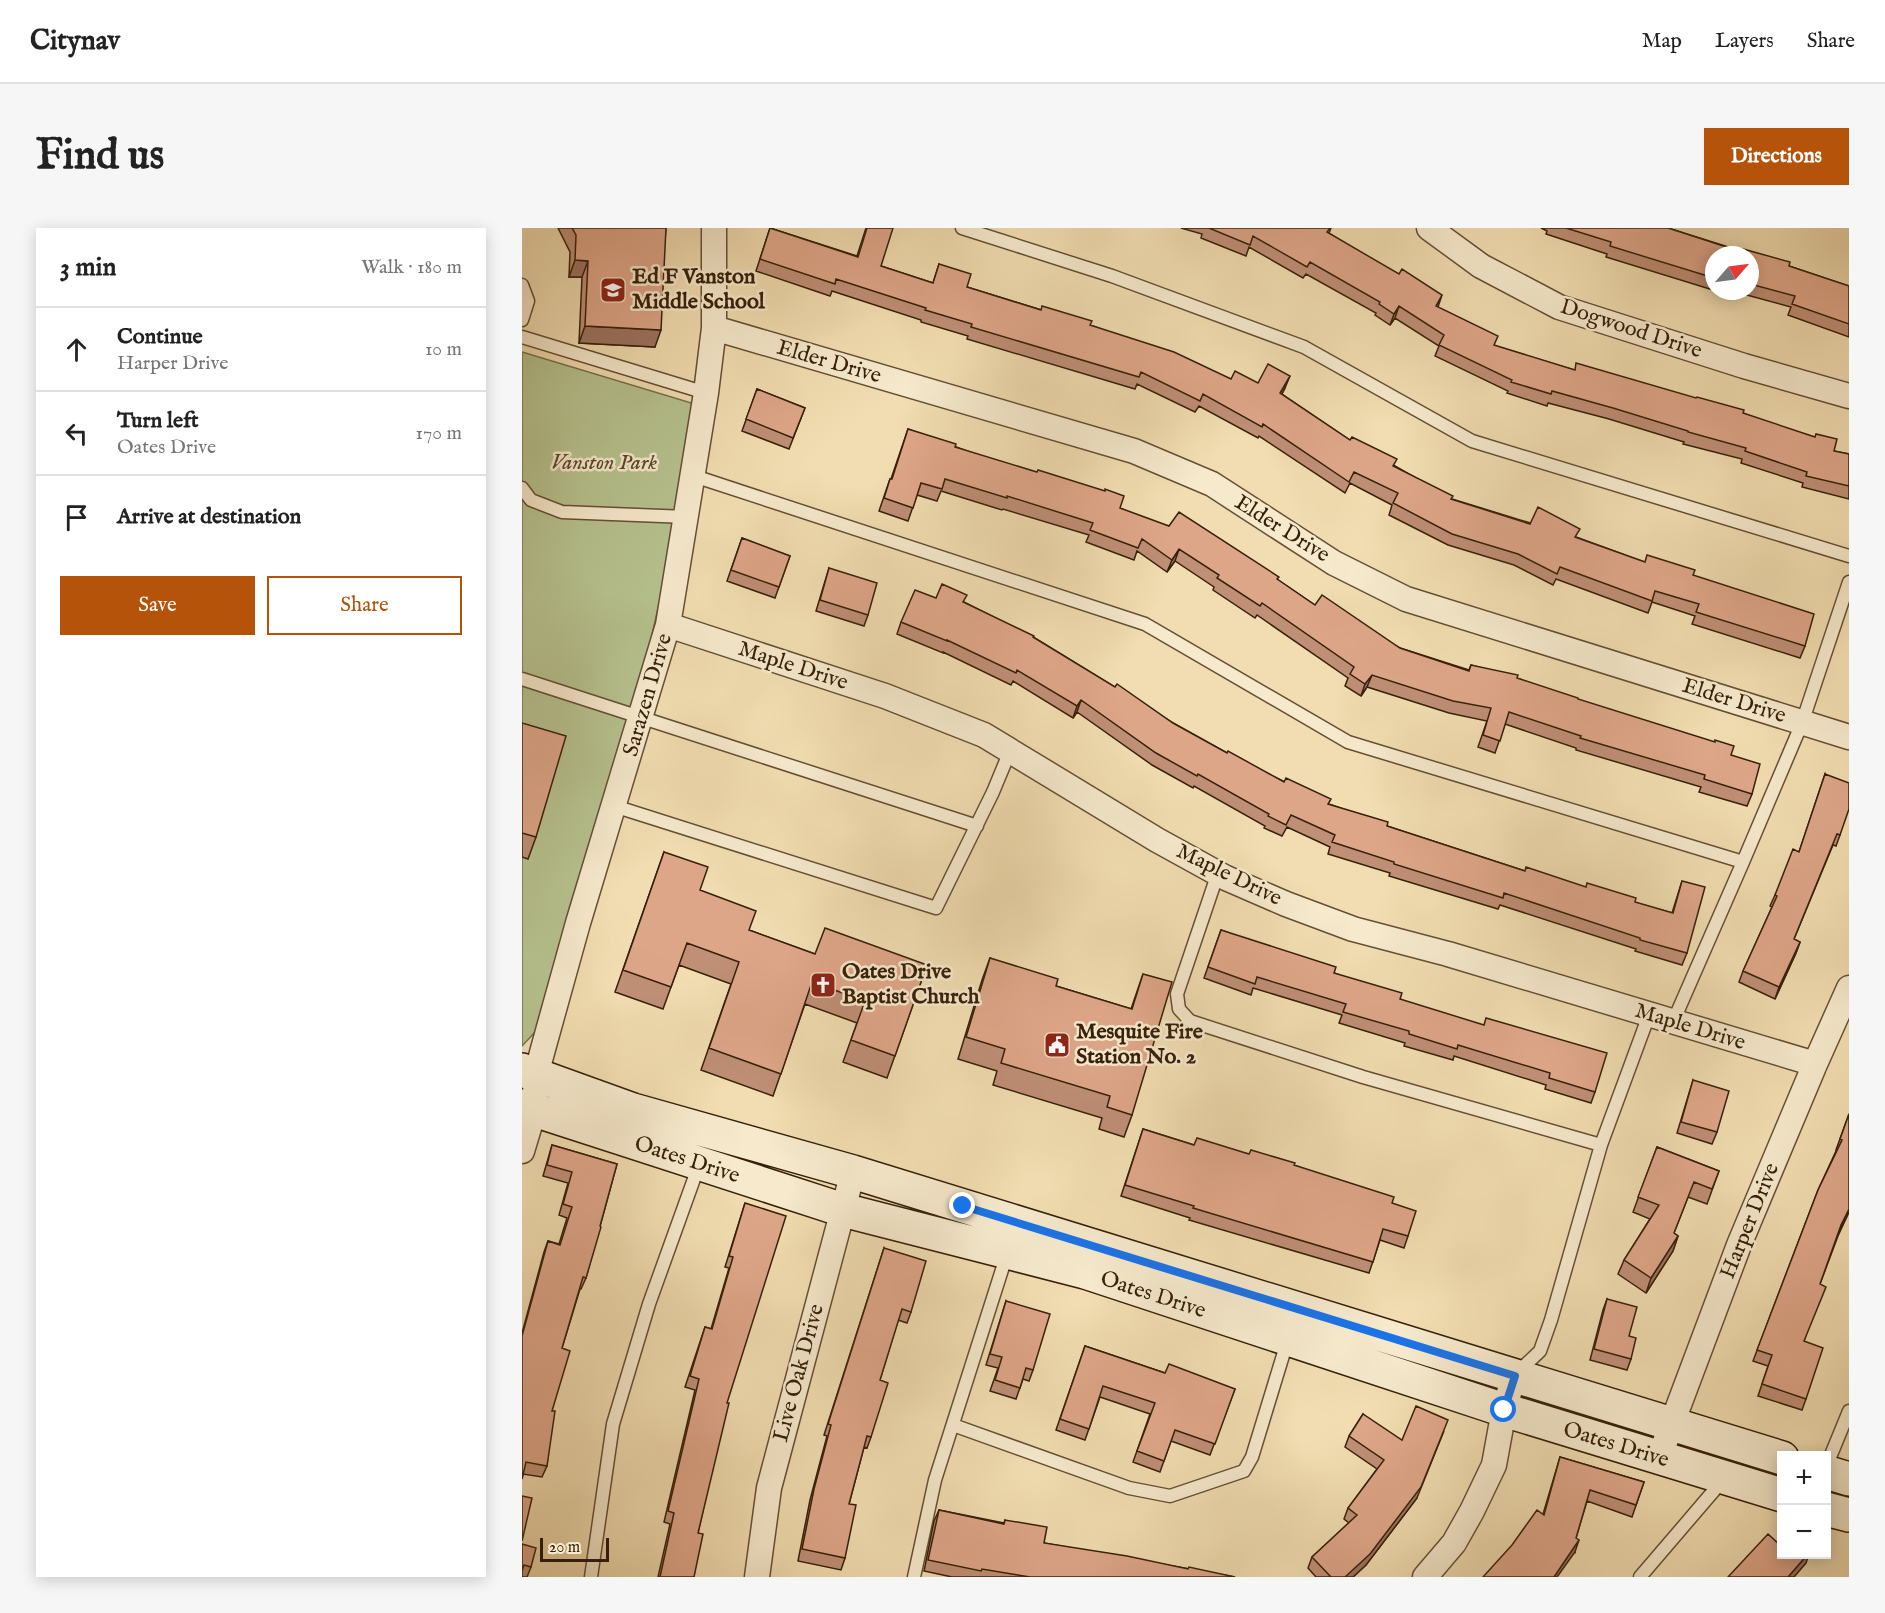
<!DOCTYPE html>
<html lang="en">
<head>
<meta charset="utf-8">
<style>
	:root { --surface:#fff; --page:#f6f6f6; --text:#222; --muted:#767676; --line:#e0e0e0; --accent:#b45309 }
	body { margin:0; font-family:"IM FELL English",serif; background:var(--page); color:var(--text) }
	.controls { position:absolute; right:18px; bottom:18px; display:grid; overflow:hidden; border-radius:0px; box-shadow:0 3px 15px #0003 }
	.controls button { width:54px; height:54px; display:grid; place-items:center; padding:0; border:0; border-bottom:2px solid var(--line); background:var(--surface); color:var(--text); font:30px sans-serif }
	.compass { position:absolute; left:1183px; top:18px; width:54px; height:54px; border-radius:50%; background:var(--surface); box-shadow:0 3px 15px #0003; rotate:62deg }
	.scale { position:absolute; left:18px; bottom:15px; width:69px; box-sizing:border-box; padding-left:6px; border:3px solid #37200a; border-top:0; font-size:16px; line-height:21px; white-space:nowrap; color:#37200a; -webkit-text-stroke:4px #f6e9cc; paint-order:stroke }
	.stop { position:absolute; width:18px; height:18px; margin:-14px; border:4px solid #1a73e8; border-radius:50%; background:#fff }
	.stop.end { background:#1a73e8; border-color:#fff; box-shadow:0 2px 6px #0008 }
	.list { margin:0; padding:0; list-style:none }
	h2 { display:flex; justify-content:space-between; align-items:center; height:78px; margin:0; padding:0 24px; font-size:26px }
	h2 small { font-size:20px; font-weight:400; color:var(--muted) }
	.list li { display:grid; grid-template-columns:39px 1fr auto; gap:18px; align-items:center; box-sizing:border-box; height:84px; padding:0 24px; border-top:2px solid var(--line) }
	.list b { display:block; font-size:22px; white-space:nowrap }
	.list p { margin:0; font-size:20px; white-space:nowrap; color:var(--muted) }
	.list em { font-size:20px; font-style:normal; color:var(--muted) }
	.actions { display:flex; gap:12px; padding:18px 24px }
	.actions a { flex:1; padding:14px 0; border:2px solid var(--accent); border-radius:0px; text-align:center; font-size:21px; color:var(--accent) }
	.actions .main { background:var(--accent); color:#fff }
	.icon { flex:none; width:33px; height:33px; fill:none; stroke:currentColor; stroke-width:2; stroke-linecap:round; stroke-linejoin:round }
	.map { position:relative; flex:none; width:1327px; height:1349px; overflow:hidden; border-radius:0px }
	header { display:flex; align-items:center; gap:36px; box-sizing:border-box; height:84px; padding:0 30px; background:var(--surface); border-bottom:2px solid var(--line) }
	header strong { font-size:28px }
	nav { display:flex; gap:33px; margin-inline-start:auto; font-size:21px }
	.intro { display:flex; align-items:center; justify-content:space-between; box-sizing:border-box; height:144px; padding:0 36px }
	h1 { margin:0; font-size:42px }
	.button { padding:15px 27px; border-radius:0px; background:var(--accent); color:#fff; font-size:21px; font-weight:700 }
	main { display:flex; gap:36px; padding:0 36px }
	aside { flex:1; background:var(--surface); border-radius:0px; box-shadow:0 3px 15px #0003 }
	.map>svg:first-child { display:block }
	.green { fill:#b6c28f; stroke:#76714c; stroke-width:1.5 }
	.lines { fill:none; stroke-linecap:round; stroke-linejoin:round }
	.lane-casing { stroke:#664f34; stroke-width:15 }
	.street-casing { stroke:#664f34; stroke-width:27 }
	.secondary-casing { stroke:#37200a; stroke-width:36 }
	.lane { stroke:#f6e9cc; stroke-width:12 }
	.street { stroke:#f6e9cc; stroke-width:24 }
	.secondary { stroke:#f6e9cc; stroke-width:33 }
	.wall { fill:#bf8f76; stroke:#37200a; stroke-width:1.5 }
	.shaded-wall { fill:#9b7460; stroke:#37200a; stroke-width:1.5 }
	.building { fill:#dea689; stroke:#37200a; stroke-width:1.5 }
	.route { stroke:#1a73e8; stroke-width:8 }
	.labels { text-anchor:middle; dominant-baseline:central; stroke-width:5; stroke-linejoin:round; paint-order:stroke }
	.poi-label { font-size:22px; font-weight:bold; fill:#37200a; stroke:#f6e9cc; text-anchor:start }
	.street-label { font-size:22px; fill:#37200a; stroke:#f6e9cc }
	.park-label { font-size:22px; font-style:italic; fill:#57482b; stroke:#f6e9cc }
</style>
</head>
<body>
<header>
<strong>Citynav</strong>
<nav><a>Map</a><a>Layers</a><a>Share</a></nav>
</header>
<div class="intro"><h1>Find us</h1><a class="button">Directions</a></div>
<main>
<aside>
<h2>3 min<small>Walk · 180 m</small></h2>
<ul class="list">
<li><svg class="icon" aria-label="ahead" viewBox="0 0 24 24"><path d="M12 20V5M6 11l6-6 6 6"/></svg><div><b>Continue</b><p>Harper Drive</p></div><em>10 m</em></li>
<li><svg class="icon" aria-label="left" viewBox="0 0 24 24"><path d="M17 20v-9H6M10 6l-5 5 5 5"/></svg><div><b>Turn left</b><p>Oates Drive</p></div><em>170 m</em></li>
<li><svg class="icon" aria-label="arrive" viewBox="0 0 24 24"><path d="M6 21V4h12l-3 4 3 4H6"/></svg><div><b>Arrive at destination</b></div></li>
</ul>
<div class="actions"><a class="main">Save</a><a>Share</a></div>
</aside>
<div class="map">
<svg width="1327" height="1349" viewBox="0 0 1327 1349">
	<rect width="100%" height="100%" fill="#f1ddb1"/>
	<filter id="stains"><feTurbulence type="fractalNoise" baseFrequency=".00333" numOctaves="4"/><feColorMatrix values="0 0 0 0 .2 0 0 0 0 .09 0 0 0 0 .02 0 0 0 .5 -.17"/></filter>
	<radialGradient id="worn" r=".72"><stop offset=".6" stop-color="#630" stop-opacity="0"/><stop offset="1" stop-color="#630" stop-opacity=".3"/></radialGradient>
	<path class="green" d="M0 124 176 177 146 336 122 442 14 803 0 818Z"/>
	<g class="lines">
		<g class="lane-casing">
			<path id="lane" d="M440 0 590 48 782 119 950 213 1327 328
				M0 57 6 73 0 92
				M0 109 184 165
				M172 248 623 396 826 514 1221 634
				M0 260 9 272 40 284 165 289
				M0 451 455 598
				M92 578 414 680 471 564 488 523
				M696 645 655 766 657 781 668 793 841 849 1079 917
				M1151 794 1221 634 1280 495 1327 354
				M995 1145 1018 1123 1029 1092 1079 917 1127 787
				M431 1197 607 1260 648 1268 722 1243 730 1229 766 1111
				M1304 1239 1327 1183
				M69 1349 91 1196 127 1076 177 937
				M392 1349 413 1252 485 1026
				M1118 1349 1201 1252"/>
		</g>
		<g class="street-casing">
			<path id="street" d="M907 0 959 38 1037 79 1222 138 1327 168
				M192 100 612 223 690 256 812 335 884 371 1327 509
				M146 397 363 468 462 507 635 612 704 650 764 676 831 701 926 726 1293 836
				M0 923 12 883 14 847 21 821 56 695 146 397 184 165 192 100V0
				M1137 1230 1217 1017 1293 836 1327 760
				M235 1349 247 1260 331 944
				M903 1349 932 1315 950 1283 972 1237 982 1182 992 1148"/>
		</g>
		<g class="secondary-casing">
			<path id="secondary" d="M0 842 111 882 331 944 1260 1230
				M0 878 321 982 563 1044 982 1182 1260 1267
				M1304 1244 1327 1251
				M1304 1281 1327 1287"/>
		</g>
		<use href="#lane" class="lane"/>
		<use href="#street" class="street"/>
		<use href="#secondary" class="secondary"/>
	</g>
	<path class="wall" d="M36 0H144L133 119 57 115 60 49H47L48 24Z
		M248 0 335 28 344 0 359 38 411 55 417 36 445 59 568 97 709 151 763 160 760 166 828 212 930 271 1054 309 1122 334 1171 347 1283 418 1278 430 1170 396 1173 388 1130 374 1126 385 1034 351 1031 357 992 337 926 317 867 287 870 277 828 255 823 265 737 208 736 210 677 178 673 184 615 156 613 161 445 111 446 108 399 94V92L310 63 308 68 234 43Z
		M659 0H809L807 5 973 118 1052 142 1221 185 1312 223 1327 226V271L1280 259 1281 255 1219 235 1220 231 1161 216 1162 214 1087 191 1026 175 1025 178 985 165 986 163 913 128 917 118 873 90 868 97 853 87 854 85 784 46 781 50 727 19 724 28 679 10 680 6Z
		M1019 0H1146L1267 38 1327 58V109L1266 87 1269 79 1210 63H1228V27H1192L1191 62 1084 29 1085 26 1024 6 1025 3Z
		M235 161 283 180 267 221 220 203Z
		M386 201 598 280 756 352 793 377 878 420 947 442 949 437 995 450 1209 527 1230 566 1225 578 1177 564 1179 559 1054 522V520L983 496 973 525 956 519 965 493 927 485 845 459 839 468 823 458 826 450 735 387 733 390 691 362 692 359 653 333 645 344 615 323 612 332 564 314 567 307 481 281 480 282 419 263 415 273 395 267 386 293 357 283 368 251H369Z
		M220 310 268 328 253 370 205 353Z
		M307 340 346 387 342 398 294 383Z
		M414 370 442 374 511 409 651 495 705 525 807 576 865 598 1003 643 1150 685 1160 653 1165 725 1160 737 1113 723 1114 721 978 677 976 681 867 648 868 645 806 626 808 619 765 599 760 608 742 600 743 598 672 558 671 560 630 537 555 484 551 490 491 453 489 457 421 424V425L375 406 379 394Z
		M0 495 14 609 6 631 0 629Z
		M1303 546 1318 607 1314 618 1311 617 1272 711 1278 714 1274 725 1253 771 1217 754 1221 743 1250 679 1248 678 1253 667 1277 624Z
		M142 624 178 662 227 702 293 726 405 737 365 850 321 834 335 795 283 776 251 868 179 842 209 756 157 737 141 781 93 764Z
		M699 702 812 745 878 771 1073 864 1069 875 1023 861 1024 857 932 828 931 832 882 818 883 815 817 795 820 787 731 760 729 767 682 750Z
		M468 730 534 758 609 781 621 746 610 887 602 909 577 901 580 890 471 857 475 843 436 831 460 752Z
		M1171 852 1195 904 1190 916 1155 905Z
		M1327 886V984L1316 1008 1298 1056 1282 1114 1284 1171 1280 1182 1236 1168 1246 1138 1231 1133 1296 962 1314 923V922Z
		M621 901 672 917 727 926 772 937 870 975 886 1008 882 1020 858 1012 847 1045 667 992 668 990 599 968Z
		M30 917 95 936 64 1050 59 1061H58L40 1120 30 1183 25 1238 20 1249 1 1246 0 1251V1105L22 1024 26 1013 37 1016 45 990 37 987 46 955 21 948Z
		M1135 919 1197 943 1185 976 1166 969 1152 1005 1156 1008 1151 1023 1124 1065 1096 1046 1102 1032 1128 991 1111 984Z
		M223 975 205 1175 176 1305 172 1349H136L148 1296 142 1294 173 1162 163 1159 183 1099 189 1101 207 1040 203 1039Z
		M362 1020 389 1084 385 1095 376 1092 358 1152 349 1209 345 1220 342 1219 327 1276 323 1330 319 1342 276 1333 288 1272 305 1208 302 1207Z
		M1085 1071 1109 1131 1105 1142 1068 1132 1081 1082Z
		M484 1073 511 1142 507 1153 501 1151 494 1171 468 1163 476 1140 464 1137Z
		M563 1118 643 1145 713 1161 688 1227 649 1213 638 1244 611 1234 628 1186 578 1169 563 1212 534 1202Z
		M841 1186 895 1270 844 1337 831 1349H794L786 1340 790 1329 827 1295 822 1291 826 1280 855 1241 823 1219 827 1208Z
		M1038 1229 1122 1254 1110 1289 1065 1273 1054 1310 1053 1324 1021 1286Z
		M417 1282 482 1295 483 1292 522 1315 713 1349H430L402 1343 412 1293Z
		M0 1316 9 1339 5 1349H0Z"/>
	<path class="shaded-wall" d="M53 32 66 33 60 49H47Z
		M920 67 916 79 914 78Z
		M877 78 873 90 868 97 872 86Z
		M63 98 139 102 133 119 57 115Z
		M768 148 763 160 754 177 758 165Z
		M657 321 653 333 645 344 650 332Z
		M850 447 845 459 839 468 843 456Z
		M559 472 555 484 551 490 555 478Z
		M1278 714 1274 725 1253 771 1257 759Z
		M1327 981V984L1315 1008 1319 997Z
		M1156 1008 1151 1023 1124 1065 1129 1050Z
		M922 1203 895 1270 844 1337 831 1349H823Z
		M1057 1312 1053 1324 1035 1349H1032Z
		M1286 1326H1287L1284 1335 1272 1349H1266Z"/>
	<path class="building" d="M50 0H144L139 102 63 98 66 33 53 32 54 7Z
		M248 0 336 29 345 0H371L359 38 411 55 417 36 449 46 445 59 519 82 520 78 570 93 568 97 652 124 709 151 713 143 736 155 746 136 768 148 758 165 828 212 830 209 875 231 871 238 931 268 929 271 1008 296 1016 279 1058 301 1053 309 1123 334 1125 327 1173 342 1171 347 1292 386 1283 418 1174 384 1177 376 1133 363 1130 373 1038 339 1035 346 996 326 930 306 871 275 876 265 832 244 827 254 741 196 740 199 681 166 678 173 619 144 617 149 449 99 450 96 403 82 404 80 314 51 313 56 238 31Z
		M687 0H808L805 4 877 46 880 41 920 67 914 78 976 108 972 117 1053 142 1054 135 1174 170 1175 169 1222 182 1221 185 1293 209 1294 206 1315 211 1312 223 1327 226V258L1284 248 1285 244 1223 223 1224 220 1166 204V203L1091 180 1030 163 1029 166 989 154 990 152 917 117 922 107 877 78 872 86 857 76 858 74 788 34 785 39 731 8 728 17Z
		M1044 0H1146L1220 24 1221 21 1268 34 1267 38 1327 58V96L1270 76 1273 68 1228 56V27H1192V50L1088 18 1089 14Z
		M235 161 283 180 271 210 224 191Z
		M386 201 434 216 433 219 515 244 516 242 583 263V261L602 268 598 280 647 298 657 284 757 349 755 351 793 377 800 367 878 420 947 443 949 437 996 447 995 450 1056 470V471L1193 514V512L1212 518 1209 527 1238 536 1230 566 1182 551 1183 547 1058 510 1059 508 987 484 978 513 961 507 969 480 931 473 850 447 843 456 828 446 832 439 740 375 738 378 695 350 697 347 657 321 650 332 620 311 616 320 568 302 571 295 485 268V270L423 251 420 261 399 255 391 280 362 270 368 251H370Z
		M220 310 268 328 257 359 209 342Z
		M307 340 355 355 346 387 298 372Z
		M420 356 445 367 441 374 512 408 511 409 593 459 595 456 651 495 705 525 706 523 762 554 764 550 809 571 806 576 866 594 865 598 1003 643 1004 639 1064 659 1065 655 1114 670 1113 674 1151 685 1160 653 1183 659 1165 725 1118 712V710L982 665 981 670 872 636V634L810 614 813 607 769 587 764 597 746 588 747 586 676 546 675 548 634 525 559 472 555 478 495 442 494 445 425 412V413L379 394 393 362 414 370Z
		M0 495 44 508 14 609 0 605Z
		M1303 546 1327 555V581L1318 607 1315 606 1272 711 1278 714 1257 759 1221 743 1255 668 1253 667 1271 621 1277 624Z
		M142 624 186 639 178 662 234 683 227 702 293 726 303 700 405 737 373 828 329 812 343 773 290 754 259 846 187 820 217 734 165 715 149 759 101 742Z
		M699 702 814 739 812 745 880 765 878 771 962 797 964 790 1085 825 1073 864 1027 850 1028 845 936 817 935 821 887 806V803L821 784 824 776 735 749 733 756 686 739Z
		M468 730 536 751 534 758 610 781 621 746 650 754 610 887 585 879 588 868 479 835 483 821 444 809Z
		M1171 852 1207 863 1195 904 1159 894Z
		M1327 886V981L1319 997 1298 1056 1304 1059 1282 1113 1301 1120 1284 1171 1240 1156 1250 1127 1235 1122 1296 962 1320 912 1318 911Z
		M621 901 672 917 675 910 727 926 729 922 773 935 772 937 872 969 870 975 894 983 886 1008 861 1001 851 1034 671 980 672 978 603 957Z
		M30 917 95 936 78 998 79 999 64 1050 61 1049 40 1120 48 1123 30 1183H33L25 1238 4 1234 0 1251V1108L26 1013 38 1017 50 979 41 976 50 944 25 937Z
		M1135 919 1197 943 1190 961 1172 954 1152 1005 1156 1008 1129 1050 1102 1032 1137 977 1116 969Z
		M223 975 264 988 205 1175H207L176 1305 181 1306 172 1349H138L152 1285 146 1283 177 1151 168 1148 183 1099 190 1101 211 1029 207 1028Z
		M362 1020 404 1033 389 1084 380 1081 358 1152 366 1155 349 1209 345 1208 327 1276 334 1277 323 1330 280 1321 292 1261 309 1197 306 1196Z
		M1085 1071 1115 1079 1107 1108 1114 1110 1109 1131 1072 1121Z
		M484 1073 528 1086 511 1142 504 1140 498 1160 473 1152 480 1129 468 1126Z
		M563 1118 643 1145 647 1136 713 1161 693 1216 653 1202 642 1233 615 1223 633 1175 581 1158 567 1201 538 1191Z
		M894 1178 926 1192 899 1259 848 1326 823 1349H809L790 1329 835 1287 826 1280 862 1232 827 1208 841 1186 880 1212Z
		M1038 1229 1122 1254 1114 1277 1068 1262 1054 1310 1057 1312 1032 1349H961L990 1317 1015 1282 1022 1287Z
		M0 1268 10 1270 0 1313Z
		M417 1282 482 1296 483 1292 525 1299 522 1315 605 1328 666 1341 667 1339 713 1349H508L460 1341 459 1343 406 1332Z
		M1246 1306 1257 1316 1260 1314V1326H1286L1266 1349H1206Z
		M0 1316 14 1320 9 1339 2 1337 0 1343Z"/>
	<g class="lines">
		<path class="route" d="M441 978 993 1148 982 1182"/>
	</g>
	<defs>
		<g id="school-square" transform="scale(1.35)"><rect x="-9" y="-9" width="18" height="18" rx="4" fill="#8f2418" stroke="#f6e9cc"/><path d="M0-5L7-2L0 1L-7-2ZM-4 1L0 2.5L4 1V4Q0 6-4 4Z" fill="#fff"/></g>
		<g id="church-square" transform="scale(1.35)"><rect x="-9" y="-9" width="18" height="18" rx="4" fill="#8f2418" stroke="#f6e9cc"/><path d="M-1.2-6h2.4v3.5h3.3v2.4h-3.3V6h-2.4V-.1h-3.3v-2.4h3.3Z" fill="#fff"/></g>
		<g id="civic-square" transform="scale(1.35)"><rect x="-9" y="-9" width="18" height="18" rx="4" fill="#8f2418" stroke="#f6e9cc"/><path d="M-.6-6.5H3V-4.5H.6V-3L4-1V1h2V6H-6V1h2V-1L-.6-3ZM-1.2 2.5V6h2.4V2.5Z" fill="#fff"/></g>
	</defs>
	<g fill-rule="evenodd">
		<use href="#school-square" x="91" y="62"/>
		<use href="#church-square" x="301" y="757"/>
		<use href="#civic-square" x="535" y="817"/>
	</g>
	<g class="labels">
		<g class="poi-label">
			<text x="110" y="49">Ed F Vanston<tspan x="110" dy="25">Middle School</tspan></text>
			<text x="320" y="744">Oates Drive<tspan x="320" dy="25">Baptist Church</tspan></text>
			<text x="554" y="804">Mesquite Fire<tspan x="554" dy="25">Station No. 2</tspan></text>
		</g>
		<g class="street-label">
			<text transform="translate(1109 101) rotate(18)">Dogwood Drive</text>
			<text transform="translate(307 134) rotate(16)">Elder Drive</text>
			<text transform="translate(760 301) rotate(32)">Elder Drive</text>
			<text transform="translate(271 438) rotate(18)">Maple Drive</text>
			<text transform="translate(126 467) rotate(-74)">Sarazen Drive</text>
			<text transform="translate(1212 473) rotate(17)">Elder Drive</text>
			<text transform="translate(707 647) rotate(26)">Maple Drive</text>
			<text transform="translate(1168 799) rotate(17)">Maple Drive</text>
			<text transform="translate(165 932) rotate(18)">Oates Drive</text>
			<text transform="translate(1228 993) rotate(-68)">Harper Drive</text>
			<text transform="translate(631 1067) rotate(18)">Oates Drive</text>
			<text transform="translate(277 1145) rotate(-75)">Live Oak Drive</text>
			<text transform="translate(1094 1217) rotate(17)">Oates Drive</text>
		</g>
		<g class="park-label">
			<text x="82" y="235">Vanston Park</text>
		</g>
	</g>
	<rect width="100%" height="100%" filter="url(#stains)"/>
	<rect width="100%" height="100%" fill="url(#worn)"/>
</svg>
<div class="controls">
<button>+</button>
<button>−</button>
</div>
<svg class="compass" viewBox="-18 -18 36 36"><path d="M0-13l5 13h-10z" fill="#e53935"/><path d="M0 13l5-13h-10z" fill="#767676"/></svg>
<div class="scale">20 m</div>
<div class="stop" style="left:982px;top:1182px"></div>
<div class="stop end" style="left:441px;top:978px"></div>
</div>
</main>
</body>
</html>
